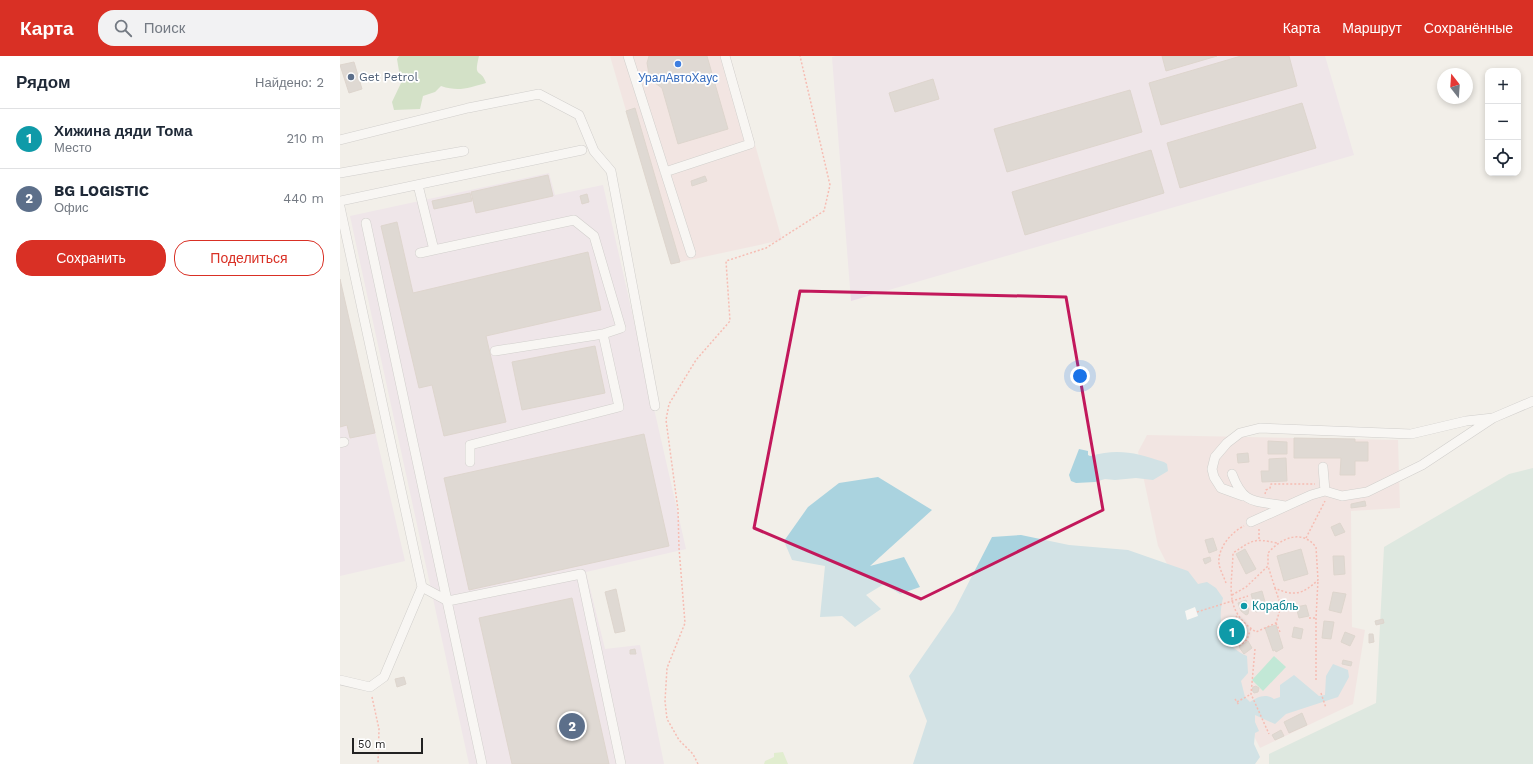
<!DOCTYPE html>
<html lang="ru">
<head>
<meta charset="utf-8">
<style>
	:root { --surface:#fff; --page:#f2f2f3; --text:#1f2937; --muted:#747a83; --line:#e0e1e3; --accent:#d93025 }
	body { margin:0; font-family:"Work Sans",sans-serif; background:var(--page); color:var(--text) }
	.controls { position:absolute; right:12px; top:12px; display:grid; overflow:hidden; border-radius:8px; box-shadow:0 2px 6px #0003 }
	.controls button { width:36px; height:36px; display:grid; place-items:center; padding:0; border:0; border-bottom:1px solid var(--line); background:var(--surface); color:var(--text); font:20px sans-serif }
	.compass { position:absolute; left:1097px; top:12px; width:36px; height:36px; border-radius:50%; background:var(--surface); box-shadow:0 2px 6px #0003; rotate:343deg }
	.scale { position:absolute; left:12px; bottom:10px; width:71px; box-sizing:border-box; padding-left:4px; border:2px solid #222; border-top:0; font-size:11px; line-height:14px; white-space:nowrap; color:#222; -webkit-text-stroke:3px #fff; paint-order:stroke }
	.you { position:absolute; left:740px; top:320px; width:14px; height:14px; margin:-10px; border:3px solid #fff; border-radius:50%; background:#1a73e8; box-shadow:0 0 0 6px #1a73e833 }
	.badge { display:grid; place-items:center; width:26px; height:26px; border-radius:50%; background:var(--accent); color:#fff; font-size:13px; font-weight:700 }
	.pin { position:absolute; translate:-50% -50%; border:2px solid #fff; box-shadow:0 1px 4px #0006 }
	.list { margin:0; padding:0; list-style:none }
	h2 { display:flex; justify-content:space-between; align-items:center; height:52px; margin:0; padding:0 16px; font-size:17px }
	h2 small { font-size:13px; font-weight:400; color:var(--muted) }
	.list li { display:grid; grid-template-columns:26px 1fr auto; gap:12px; align-items:center; box-sizing:border-box; height:60px; padding:0 16px; border-top:1px solid var(--line) }
	.list b { display:block; font-size:15px; white-space:nowrap }
	.list p { margin:0; font-size:13px; white-space:nowrap; color:var(--muted) }
	.list em { font-size:13px; font-style:normal; color:var(--muted) }
	.actions { display:flex; gap:8px; padding:12px 16px }
	.actions a { flex:1; padding:9px 0; border:1px solid var(--accent); border-radius:16px; text-align:center; font-size:14px; color:var(--accent) }
	.actions .main { background:var(--accent); color:#fff }
	.icon { flex:none; width:22px; height:22px; fill:none; stroke:currentColor; stroke-width:2; stroke-linecap:round; stroke-linejoin:round }
	.map { position:relative; flex:none; width:1193px; height:708px; overflow:hidden }
	header { display:flex; align-items:center; gap:24px; box-sizing:border-box; height:56px; padding:0 20px; background:var(--accent); color:#fff }
	header strong { font-size:19px }
	nav { display:flex; gap:22px; margin-inline-start:auto; font-size:14px }
	.search { width:280px; height:36px; background:var(--page); display:flex; align-items:center; gap:10px; box-sizing:border-box; padding:0 14px; border-radius:16px; color:var(--muted); font-size:15px }
	main { display:flex }
	aside { flex:1; background:var(--surface) }
	.map>svg:first-child { display:block }
	.commercial { fill:#f2dad9 }
	.industrial { fill:#ebdbe8 }
	.grass { fill:#cdebb0 }
	.forest { fill:#add19e }
	.wetland { fill:#c6e0d4 }
	.pitch { fill:#88e0be }
	.water { fill:#aad3df }
	.pier { fill:#fff }
	.building { fill:#c7bfb8; stroke:#c4b6ab }
	.lines { fill:none; stroke-linecap:round; stroke-linejoin:round }
	.minor-casing { stroke:#a9a9a9; stroke-width:10 }
	.path { stroke:#fa8072; stroke-width:1.5; stroke-dasharray:2 2; stroke-linecap:butt }
	.minor { stroke:#fff; stroke-width:9 }
	.marked { fill:none; stroke:#c2185b; stroke-width:3; stroke-linejoin:round }
	.shop-dot { fill:#3f7fe0; stroke:#fff; stroke-width:1.5 }
	.service-dot { fill:#5c6f8a; stroke:#fff; stroke-width:1.5 }
	.culture-dot { fill:#0f9aa8; stroke:#fff; stroke-width:1.5 }
	.labels { text-anchor:middle; dominant-baseline:central; stroke-width:3.5; stroke-linejoin:round; paint-order:stroke }
	.service-label { font-size:12px; fill:#4e5e75; stroke:#fff; text-anchor:start }
	.shop-label { font-size:12px; fill:#366cbe; stroke:#fff }
	.culture-label { font-size:12px; fill:#0d838f; stroke:#fff; text-anchor:start }
</style>
</head>
<body>
<header>
<strong>Карта</strong>
<div class="search"><svg class="icon" aria-label="search" viewBox="0 0 24 24"><circle cx="10" cy="10" r="6"/><path d="M15 15l6 6"/></svg>Поиск</div>
<nav><a>Карта</a><a>Маршрут</a><a>Сохранённые</a></nav>
</header>
<main>
<aside>
<h2>Рядом<small>Найдено: 2</small></h2>
<ul class="list">
<li><span class="badge" style="background:#0f9aa8">1</span><div><b>Хижина дяди Тома</b><p>Место</p></div><em>210 m</em></li>
<li><span class="badge" style="background:#5c6f8a">2</span><div><b>BG LOGISTIC</b><p>Офис</p></div><em>440 m</em></li>
</ul>
<div class="actions"><a class="main">Сохранить</a><a>Поделиться</a></div>
</aside>
<div class="map">
<svg width="1193" height="708" viewBox="0 0 1193 708">
	<rect width="100%" height="100%" fill="#f2efe9"/>
	<path class="commercial" d="M270 0H390L442 184 331 208Z
		M807 379 1058 384 1060 452 1011 455 1012 571 1025 574 1013 648 920 692 818 490 798 396Z"/>
	<path class="industrial" d="M496 0H985L1014 99 511 245 492 1Z
		M209 117 215 139 263 129 346 493 246 516 265 593 300 589 324 708H129L10 160Z
		M0 224 65 505 0 520Z"/>
	<path class="grass" d="M443 696 448 708H424L425 705 434 701V697Z"/>
	<path class="forest" d="M59 0H139C133 24 141 11 146 27 128 32 119 36 101 30L95 36 83 40 80 53 54 54 52 46 61 27 57 3Z"/>
	<path class="wetland" d="M1193 412V708H929V698L1036 647 1044 491 1169 418Z"/>
	<path class="pitch" d="M934 600 946 611 923 635 912 624Z"/>
	<path class="water" d="M739 393 748 395V399L750 400C779 392 796 397 824 406L827 408 828 415 813 424 796 422 775 424 765 423 755 426 736 427 731 425 729 419Z
		M538 421 592 454 530 510 564 501 580 531 560 538 544 528 526 539 541 553 515 571 502 560 480 561 485 510 452 504 444 485 468 451 499 427Z
		M681 479 729 489 788 494 848 515 858 528 867 526 876 532 883 542C877 566 882 590 907 600L908 617 901 625 905 641 910 646C917 641 926 637 934 643L940 641V629L954 619 979 640 985 639 986 620 993 608 1008 614 1009 621 998 641 946 658 935 668 915 659V666L919 675 915 677 914 688 920 701 915 708H573L587 665 569 620 614 555 652 481Z"/>
	<path class="pier" d="M855 551 858 560 847 564 845 555Z"/>
	<path class="building" d="M309 0H367L388 73 338 88 322 32 315 27 309 18 307 7Z
		M822 0H877L826 15Z
		M901 0H949L957 30 821 69 809 27Z
		M14 6 22 33 9 37 0 9Z
		M593 23 599 43 555 56 549 37Z
		M790 34 802 76 667 116 654 73Z
		M962 47 976 92 840 132 827 87Z
		M295 52 340 206 331 208 286 55Z
		M811 94 824 137 685 179 672 136Z
		M208 119 213 140 136 157 131 136Z
		M365 120 367 125 352 130 351 125Z
		M130 137 132 145 94 153 92 145Z
		M247 138 249 146 242 148 240 140Z
		M57 166 73 237 248 196 261 254 146 280 166 366 104 380 92 329 79 332 41 170Z
		M0 223 35 377 10 382 7 369 0 371Z
		M255 290 265 337 182 354 172 306Z
		M304 378 329 490 129 534 104 422Z
		M954 382 1015 383V386H1028V405H1015V419H1000L1001 402H954Z
		M928 385 947 386V398H928Z
		M908 397 909 406 898 407 897 398Z
		M946 402 947 425 922 426 921 415H929V403Z
		M1025 445 1026 450 1011 452V448Z
		M1000 467 1005 476 995 480 991 471Z
		M873 482 877 494 869 497 865 484Z
		M905 493 916 513 906 518 896 498Z
		M961 493 968 518 944 525 937 500Z
		M993 500H1004L1005 518 994 519Z
		M870 501 871 505 865 508 863 503Z
		M276 533 285 575 275 577 265 536Z
		M922 535 927 553 916 556 911 538Z
		M993 536 1006 538 1001 557 989 554Z
		M232 542 269 708H172L139 562Z
		M906 544 909 553 908 558 906 559 901 555 898 547Z
		M966 549 969 560 959 562 956 551Z
		M1043 563 1044 567 1036 569 1035 565Z
		M984 565 994 566 991 583 982 582Z
		M936 569 943 592 936 596 935 594 933 595 925 572Z
		M892 570 898 576 892 582 886 576Z
		M954 571 963 573 961 583 952 581Z
		M1005 576 1015 580 1010 590 1001 586Z
		M1029 578H1033L1034 586 1029 587Z
		M908 585 912 592 904 598 899 591Z
		M295 593 296 598H290V594Z
		M1003 604 1012 606 1011 610 1002 608Z
		M64 621 66 628 57 631 55 623Z
		M916 630 919 632 918 636 914 637 912 634 913 631Z
		M962 657 967 669 949 677 944 666Z
		M941 674 944 680 935 684 932 679Z"/>
	<g class="lines">
		<g class="minor-casing">
			<path id="minor" d="M288 0 351 197
				M0 84 128 52 199 38 239 59 254 95 271 115 315 350
				M325 116 410 88 385 0
				M0 117 124 95
				M78 129 94 194
				M0 145 242 94
				M0 151 82 531 44 621 30 631 0 624
				M26 167 142 708
				M80 197 234 164 254 180 281 272 263 278 279 351 130 389V406
				M155 295 263 278
				M0 387 4 386
				M983 411 985 435 1002 440 1027 436 1082 409 1153 362 1193 345
				M892 418C904 450 915 444 945 450
				M903 440 881 432 874 421 872 413 875 401 887 387 900 377 920 372 1071 378 1126 365 1153 362
				M911 466 971 439 985 435
				M82 531 108 545 241 518 281 708"/>
		</g>
		<path class="path" d="M925 438 926 434 930 432 931 428H975
			M966 482 985 445
			M919 483V473
			M886 527C884 521 880 514 879 508 877 493 891 476 904 470
			M935 532 941 550 936 567 916 576C883 554 892 532 893 497 913 484 913 482 937 487
			M892 539 906 531 928 510V497C940 483 961 472 976 491L978 524C963 538 954 541 935 532L928 510
			M857 556 908 540
			M969 562H976
			M936 567 940 576
			M885 573 897 560
			M899 590 907 584 911 572
			M915 593 911 638 929 678
			M976 624V562L978 524
			M981 637 986 652
			M32 641 39 673 38 708
			M895 643 899 649
			M897 646 911 638
			M358 708 353 698 339 684 327 663 325 645 327 612 345 567 339 492 338 454 326 364 329 348 356 304 390 265 386 205 426 192 484 155 490 129 460 0"/>
		<use href="#minor" class="minor"/>
	</g>
	<path d="M0 0H1193V708H0ZM460 235 726 241 763 454 581 543 414 472Z" fill="#f2efe9" fill-opacity=".55" fill-rule="evenodd"/>
	<path class="marked" d="M460 235 726 241 763 454 581 543 414 472Z"/>
	<circle class="shop-dot" cx="338" cy="8" r="4"/>
	<circle class="service-dot" cx="11" cy="21" r="4"/>
	<circle class="culture-dot" cx="904" cy="550" r="4"/>
	<g class="labels">
		<g class="service-label">
			<text x="19" y="21">Get Petrol</text>
		</g>
		<g class="shop-label">
			<text x="338" y="22">УралАвтоХаус</text>
		</g>
		<g class="culture-label">
			<text x="912" y="550">Корабль</text>
		</g>
	</g>
</svg>
<div class="controls">
<button>+</button>
<button>−</button>
<button><svg class="icon" aria-label="locate" viewBox="0 0 24 24"><circle cx="12" cy="12" r="6"/><path d="M12 2v4M12 18v4M2 12h4M18 12h4"/></svg></button>
</div>
<svg class="compass" viewBox="-18 -18 36 36"><path d="M0-13l5 13h-10z" fill="#e53935"/><path d="M0 13l5-13h-10z" fill="#747a83"/></svg>
<div class="scale">50 m</div>
<div class="you"></div>
<div class="pin badge" style="left:892px;top:576px;background:#0f9aa8">1</div>
<div class="pin badge" style="left:232px;top:670px;background:#5c6f8a">2</div>
</div>
</main>
</body>
</html>
